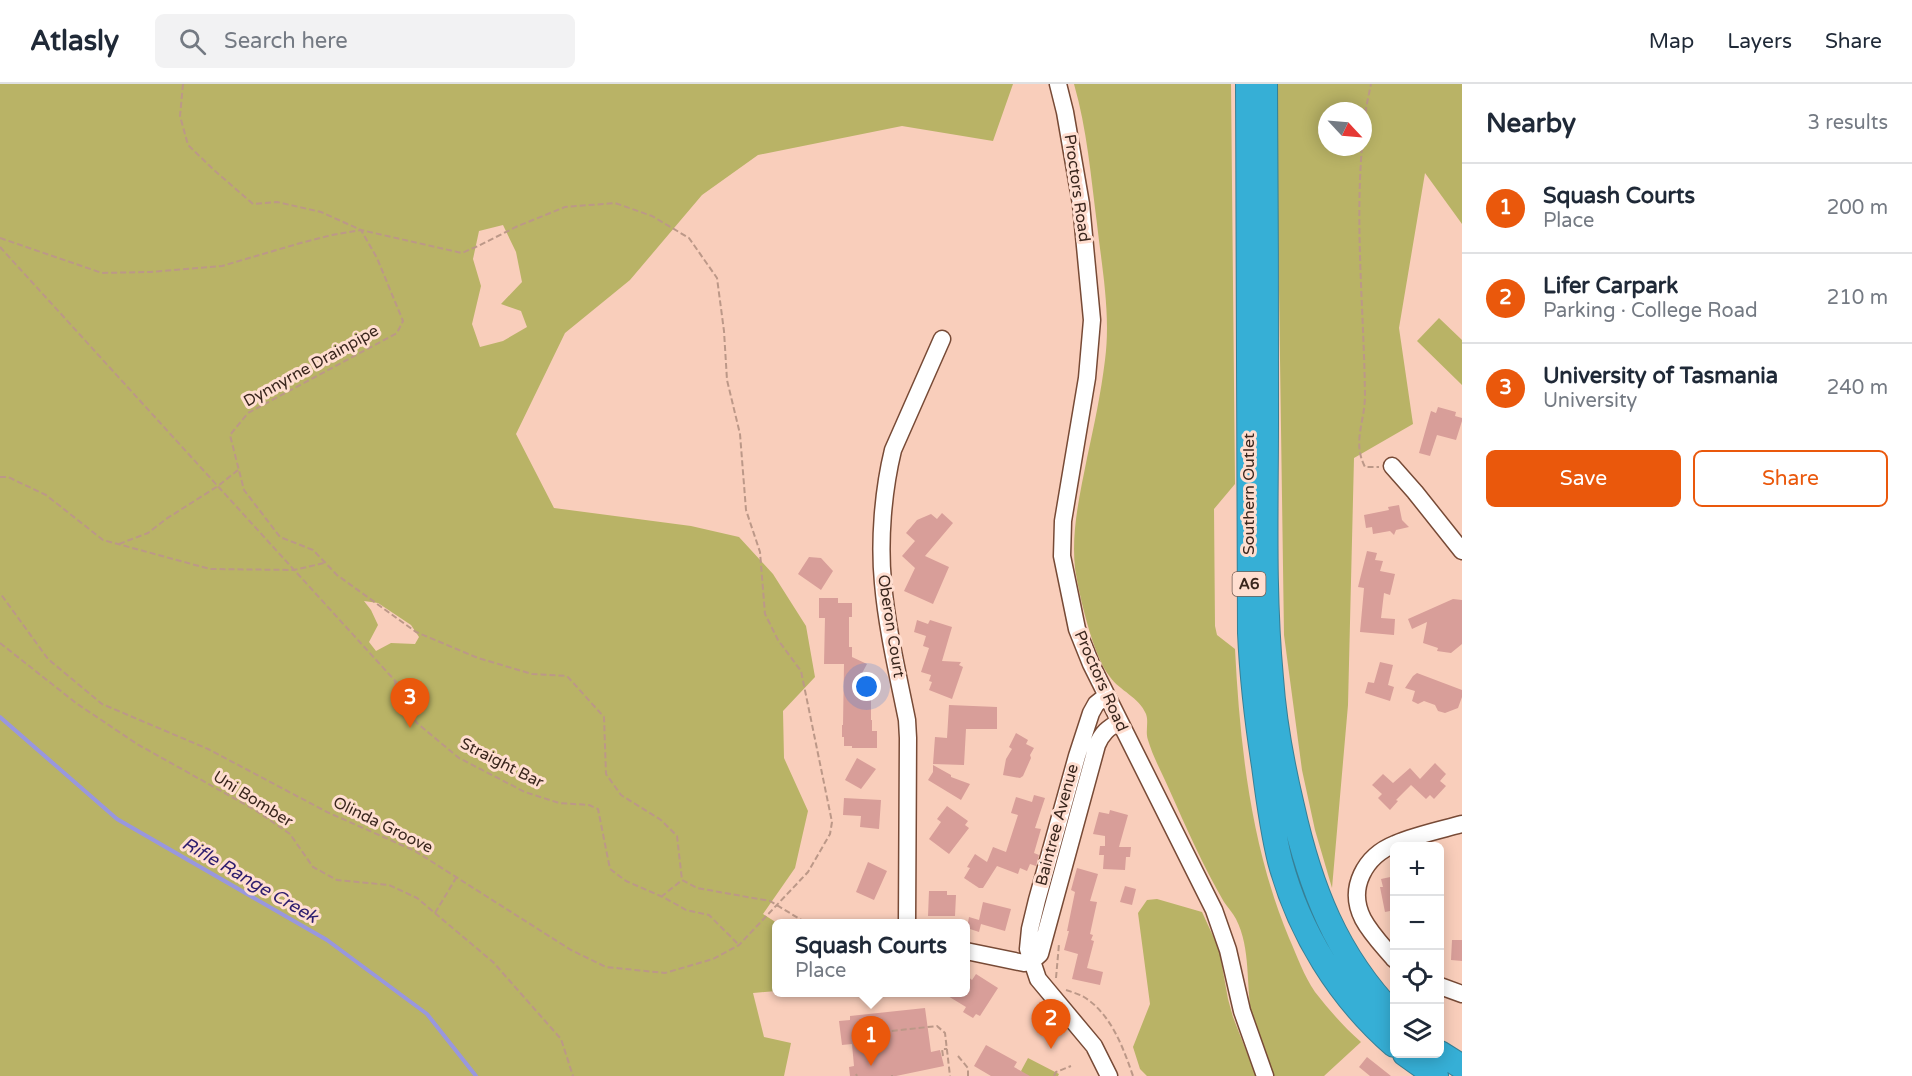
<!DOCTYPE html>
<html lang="en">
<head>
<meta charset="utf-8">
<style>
	:root { --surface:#fff; --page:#f2f2f3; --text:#1f2937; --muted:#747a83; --line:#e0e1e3; --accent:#ea580c }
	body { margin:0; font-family:"Varela Round",sans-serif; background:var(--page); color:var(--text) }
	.controls { position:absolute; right:18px; bottom:18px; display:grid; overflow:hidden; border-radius:9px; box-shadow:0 3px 15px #0003 }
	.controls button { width:54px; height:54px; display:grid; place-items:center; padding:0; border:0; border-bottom:2px solid var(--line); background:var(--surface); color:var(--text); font:30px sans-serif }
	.compass { position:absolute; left:1318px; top:18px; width:54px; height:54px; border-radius:50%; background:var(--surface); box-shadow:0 3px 15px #0003; rotate:116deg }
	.you { position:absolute; left:867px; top:603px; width:21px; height:21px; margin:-15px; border:4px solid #fff; border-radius:50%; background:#1a73e8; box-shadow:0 0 0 9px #1a73e833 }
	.badge { display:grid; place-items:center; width:39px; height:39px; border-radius:50%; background:var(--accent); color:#fff; font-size:20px; font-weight:700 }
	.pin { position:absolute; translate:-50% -50px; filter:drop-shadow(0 2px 3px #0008) }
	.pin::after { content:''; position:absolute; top:32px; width:21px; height:18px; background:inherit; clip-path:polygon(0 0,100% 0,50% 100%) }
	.popup { position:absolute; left:772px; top:835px; width:198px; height:78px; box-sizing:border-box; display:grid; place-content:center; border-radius:9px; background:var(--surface); filter:drop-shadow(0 2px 4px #0005); font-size:20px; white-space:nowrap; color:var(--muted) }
	.popup b { font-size:22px; color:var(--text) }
	.popup::after { content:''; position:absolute; left:50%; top:100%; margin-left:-12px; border:12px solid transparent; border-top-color:var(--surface) }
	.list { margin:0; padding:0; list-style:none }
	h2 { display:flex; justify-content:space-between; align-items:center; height:78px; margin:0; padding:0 24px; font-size:26px }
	h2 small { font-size:20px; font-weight:400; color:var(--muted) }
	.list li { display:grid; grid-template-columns:39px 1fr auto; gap:18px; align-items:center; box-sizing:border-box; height:90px; padding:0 24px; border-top:2px solid var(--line) }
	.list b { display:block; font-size:22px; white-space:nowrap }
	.list p { margin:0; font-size:20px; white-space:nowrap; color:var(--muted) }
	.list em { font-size:20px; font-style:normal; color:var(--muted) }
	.actions { display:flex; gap:12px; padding:18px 24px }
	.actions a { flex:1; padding:14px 0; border:2px solid var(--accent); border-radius:9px; text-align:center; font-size:21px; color:var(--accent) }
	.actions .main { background:var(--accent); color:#fff }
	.icon { flex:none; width:33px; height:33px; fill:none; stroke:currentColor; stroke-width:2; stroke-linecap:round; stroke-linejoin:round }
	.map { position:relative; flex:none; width:1462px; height:992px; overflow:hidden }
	header { display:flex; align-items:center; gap:36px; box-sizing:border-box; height:84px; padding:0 30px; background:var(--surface); border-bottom:2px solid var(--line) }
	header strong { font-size:28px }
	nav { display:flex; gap:33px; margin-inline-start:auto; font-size:21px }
	.search { width:420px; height:54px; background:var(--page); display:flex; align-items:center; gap:15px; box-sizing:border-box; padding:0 21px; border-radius:9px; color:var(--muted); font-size:22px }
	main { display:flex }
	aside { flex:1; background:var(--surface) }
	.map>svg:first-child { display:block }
	.green { fill:#b9b366; fill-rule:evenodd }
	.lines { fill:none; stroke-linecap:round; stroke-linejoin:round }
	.stream { stroke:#9997de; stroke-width:4 }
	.building { fill:#d89e99 }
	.minor-casing { stroke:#774a36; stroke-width:19 }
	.highway-casing { stroke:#377f95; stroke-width:26 }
	.path { stroke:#bc9888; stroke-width:2; stroke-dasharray:6 3; stroke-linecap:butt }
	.minor { stroke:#fff; stroke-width:16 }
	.highway { stroke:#36afd6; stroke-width:24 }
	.labels { text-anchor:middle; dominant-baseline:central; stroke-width:6; stroke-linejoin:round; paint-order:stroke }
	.shield { fill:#ffded0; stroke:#755d53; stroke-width:1.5 }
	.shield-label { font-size:15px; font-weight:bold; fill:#3a261d }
	.street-label { font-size:16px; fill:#3a261d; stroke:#ffded0 }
	.water-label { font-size:18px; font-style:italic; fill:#2d1d6e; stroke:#ffded0 }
</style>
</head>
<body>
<header>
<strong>Atlasly</strong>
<div class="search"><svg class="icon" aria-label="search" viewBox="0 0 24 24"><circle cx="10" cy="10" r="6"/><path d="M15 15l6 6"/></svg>Search here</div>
<nav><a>Map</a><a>Layers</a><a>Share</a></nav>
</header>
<main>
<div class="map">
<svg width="1462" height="992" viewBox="0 0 1462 992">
	<rect width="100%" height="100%" fill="#f9cebb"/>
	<path class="green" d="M0 0H1013L993 57 902 42 758 71 702 111 630 196 565 249 516 350 554 424 691 442 739 453 773 490 806 542 815 593 783 627 784 674 808 727 795 784 763 830 777 839 776 907 753 909 764 953 791 959 784 992H0ZM503 141 516 168 522 198 501 220 521 227 527 243 503 257 480 263 472 240 481 202 473 175 479 147ZM364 517 378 519 411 541 419 553 415 560 391 559 376 567 369 558 378 541 371 526Z
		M1074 0H1231L1235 400 1214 425 1215 542 1217 551 1235 565C1240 663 1251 763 1289 854 1297 872 1304 892 1315 908 1329 926 1344 943 1361 958L1324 992H1274C1268 974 1258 957 1253 938 1245 905 1252 866 1236 835 1233 829 1228 824 1224 818 1203 782 1186 743 1169 705 1162 689 1153 673 1148 656 1145 648 1149 638 1146 630 1139 613 1120 607 1110 593 1093 572 1079 511 1075 484 1071 447 1080 410 1087 374 1094 342 1101 309 1105 276 1111 231 1102 184 1097 140 1091 93 1087 45 1074 0Z
		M1276 0H1462V140L1425 89 1399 244 1413 340 1354 374 1348 621 1332 804 1315 746 1302 686 1284 551ZM1327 27H1363V63H1327Z
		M1439 234 1462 256V301L1417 257Z
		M1157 815 1202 828 1219 865 1228 915 1233 933 1256 992H1147L1140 985 1133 963 1150 920 1138 829 1147 816Z
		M1028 974 1059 990 1058 992H1024L1021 987Z"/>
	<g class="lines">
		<path class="stream" d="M0 633 117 735 327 856 427 930 476 992"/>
	</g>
	<path class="building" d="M1438 323 1456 328 1455 332 1462 334V337L1456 356 1437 351 1430 372 1419 369 1431 327 1436 329Z
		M1399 421 1402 436 1409 443 1396 446 1394 451 1390 447 1373 450 1372 443 1366 444 1364 431 1389 426 1388 423Z
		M942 429 953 439 925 472 949 483 933 520 904 507 915 484 902 472 915 457 906 449 917 436 931 430 937 435Z
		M1367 467 1377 469 1375 476 1383 477 1380 487 1395 490 1390 511 1384 509 1381 534 1395 535 1394 551 1360 548 1364 504 1358 503Z
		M809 473 821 474 833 487 821 506 798 490Z
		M819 514H838V519H852V533H849V563H852V573L867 580 860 593 867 594V608H871V636H872V647H877V664H852V662H844V653H842V641H843L844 580H824L825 534H819Z
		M1453 515 1462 516V560L1451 569 1437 567 1438 564 1423 559 1427 538 1412 545 1408 535Z
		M917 536 928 540 930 536 952 543 942 577 961 578 959 581 963 583 952 615 929 606 932 598 929 597 931 591 921 588 929 564 923 562 926 552 914 548Z
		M1380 578 1393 581 1388 601 1394 603 1390 617 1365 609 1368 598 1374 599Z
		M1417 589 1462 606V613L1458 624 1445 629 1438 627 1435 621 1424 617 1418 620 1412 617 1415 607 1405 604 1413 592Z
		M949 621 997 623V645H966L964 681 933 680 935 653 947 654Z
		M1016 649 1028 656 1026 660 1034 664 1030 671 1031 674 1023 692 1020 694 1003 691 1006 675 1012 665 1009 663Z
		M857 674 876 685 861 705 845 696Z
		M1435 679 1446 690 1440 697 1446 702 1434 715 1430 711 1426 715 1411 701 1396 716 1398 717 1390 726 1378 714 1382 710 1372 701 1383 690 1393 699 1410 684 1420 695Z
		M933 681 951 691V693L970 700 961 716 928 696 933 688Z
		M1034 711 1045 714 1035 744 1041 745 1034 769 1039 771 1036 782 1030 780 1027 787 1020 784 1018 790 997 782 983 804H979L964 794 970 784 967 783 975 770 987 778 993 763 1006 768 1018 731 1011 729 1016 713 1032 718Z
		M844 714 881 716 879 745 860 743 861 732 843 731Z
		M947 722 968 737 965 741 969 744 949 770 929 755 941 738 937 735Z
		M1110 726 1128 731 1119 763H1131L1130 773H1126L1125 786 1103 785 1104 771H1099L1100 762H1105V752L1093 750 1099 728 1109 730Z
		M868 778 887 787 874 816 856 808Z
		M1077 784 1098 790 1090 817 1097 818 1090 850 1093 851 1091 856 1094 857 1087 884 1103 888 1100 901 1072 895 1078 870 1064 866 1069 847H1067L1075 808 1071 806Z
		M1395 792V826L1385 828 1380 803H1383L1381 795Z
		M1125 802 1136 805 1132 821 1120 818Z
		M929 807H947V811H956L955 832H928Z
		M983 818 1011 825 1005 847 981 840 979 848 967 844 969 833 979 836Z
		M1452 856H1462V877L1451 876Z
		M976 890 998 904 980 932 976 930 973 934 963 928 966 923 943 909H966V891L972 896Z
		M925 924 931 968 940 966 944 982 896 992H850L849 983 854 982 852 960 842 961 839 937 850 936V932Z
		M986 961 1017 978 1014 983 1030 992H991L974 982Z
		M1367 973 1391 992H1370L1359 983Z"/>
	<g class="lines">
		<g class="minor-casing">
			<path id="minor" d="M1058 0 1065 28 1081 120 1092 236 1087 294 1063 437 1062 472 1077 545 1091 580 1214 826 1228 866 1242 927 1265 992
				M1392 382 1415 408 1462 467
				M1106 612 1096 620 1091 629 1077 672 1037 816 1030 845 1028 865 1038 895 1094 962 1109 992
				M907 840 908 654 907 636C898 591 887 545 883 499 879 457 883 407 893 366L942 255
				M966 867 1024 879 1032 877 1040 870 1097 661C1102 649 1108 644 1119 638
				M1394 875C1383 862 1371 850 1363 835 1347 804 1365 772 1395 760 1416 751 1440 746 1462 740
				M1440 902 1462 910"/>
		</g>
		<g class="highway-casing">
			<path id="highway" d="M1248 0 1250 549C1252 594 1257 637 1264 682 1268 713 1272 745 1280 777 1299 848 1339 913 1394 961
				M1265 0C1266 113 1266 225 1266 338 1266 423 1263 509 1271 594 1274 637 1282 680 1292 722 1310 803 1336 871 1394 931
				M1440 969 1462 983
				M1405 970 1436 992"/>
		</g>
		<path class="path" d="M183 0 180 32 188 61 214 86 253 120 277 118 321 128 361 146 377 174 403 237 397 249 248 329 230 351 244 406 280 453 313 466 337 491 416 548 478 574 532 590 567 592 604 633 606 690 621 711 661 736 677 752 682 796 697 804 770 817 808 840
			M1363 56 1366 24 1371 0
			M1362 63C1355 145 1364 229 1365 311 1365 338 1352 358 1365 383H1379
			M0 154 102 189 150 188 222 182 297 160 332 151 361 146 462 169 478 162 518 142 565 123 615 119 652 132 689 154 717 194 724 247 727 296 740 350 746 426 760 468 765 530 778 556 801 587 832 738 830 750 808 788 739 861 713 875 665 889 606 883 571 866 415 767 327 728 208 665 102 620 48 575 0 509
			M0 163 398 600
			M0 393H8L46 411 103 456 210 485 294 486 324 479
			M119 460 148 449 166 435 218 402 238 386
			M0 559 76 619 137 660 255 726 290 750 313 783 337 796 389 801 417 814 493 878 561 955 573 992
			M395 597 397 614 417 639 459 674 525 708 559 719 589 721 598 725 610 785 626 797 665 814 686 826 709 831 739 861
			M661 813 682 796
			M435 829 456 794
			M1056 894 1059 860
			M1066 906C1072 908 1079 910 1084 913 1111 930 1123 963 1133 992
			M856 951 937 942 945 949 950 992
			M943 972 942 965H947
			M958 972 968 984V992
			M856 990 857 992
			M892 991V992
			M1054 992 1056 988 1071 982"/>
		<use href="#minor" class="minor"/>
		<use href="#highway" class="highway"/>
	</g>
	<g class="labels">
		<rect class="shield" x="1232.5" y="488" width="33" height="24" rx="4.5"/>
		<g class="shield-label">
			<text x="1249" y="500">A6</text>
		</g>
		<g class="street-label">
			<text transform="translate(1077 104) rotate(82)">Proctors Road</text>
			<text transform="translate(311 282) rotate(-29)">Dynnyrne Drainpipe</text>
			<text transform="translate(1249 410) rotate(-90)">Southern Outlet</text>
			<text transform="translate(891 542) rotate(81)">Oberon Court</text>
			<text transform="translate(1101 597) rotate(66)">Proctors Road</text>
			<text transform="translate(502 679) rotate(27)">Straight Bar</text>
			<text transform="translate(253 715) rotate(32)">Uni Bomber</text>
			<text transform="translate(383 741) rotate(26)">Olinda Groove</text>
			<text transform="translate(1057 741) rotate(-75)">Baintree Avenue</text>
		</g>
		<g class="water-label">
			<text transform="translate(250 796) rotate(30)">Rifle Range Creek</text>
		</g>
	</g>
</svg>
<div class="controls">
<button>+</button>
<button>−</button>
<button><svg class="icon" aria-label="locate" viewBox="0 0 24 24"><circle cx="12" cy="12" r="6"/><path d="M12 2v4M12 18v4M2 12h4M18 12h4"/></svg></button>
<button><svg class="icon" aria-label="layers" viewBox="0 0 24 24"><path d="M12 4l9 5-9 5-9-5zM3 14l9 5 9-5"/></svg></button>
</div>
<svg class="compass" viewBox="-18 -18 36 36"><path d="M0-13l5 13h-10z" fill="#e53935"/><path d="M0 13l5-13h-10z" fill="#747a83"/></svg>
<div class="you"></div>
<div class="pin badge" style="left:871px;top:982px">1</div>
<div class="popup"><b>Squash Courts</b>Place</div>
<div class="pin badge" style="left:1051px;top:965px">2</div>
<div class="pin badge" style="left:410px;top:644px">3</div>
</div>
<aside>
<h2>Nearby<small>3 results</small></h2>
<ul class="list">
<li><span class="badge">1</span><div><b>Squash Courts</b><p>Place</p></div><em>200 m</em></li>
<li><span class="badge">2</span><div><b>Lifer Carpark</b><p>Parking · College Road</p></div><em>210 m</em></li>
<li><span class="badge">3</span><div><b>University of Tasmania</b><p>University</p></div><em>240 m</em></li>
</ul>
<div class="actions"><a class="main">Save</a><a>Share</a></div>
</aside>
</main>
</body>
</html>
